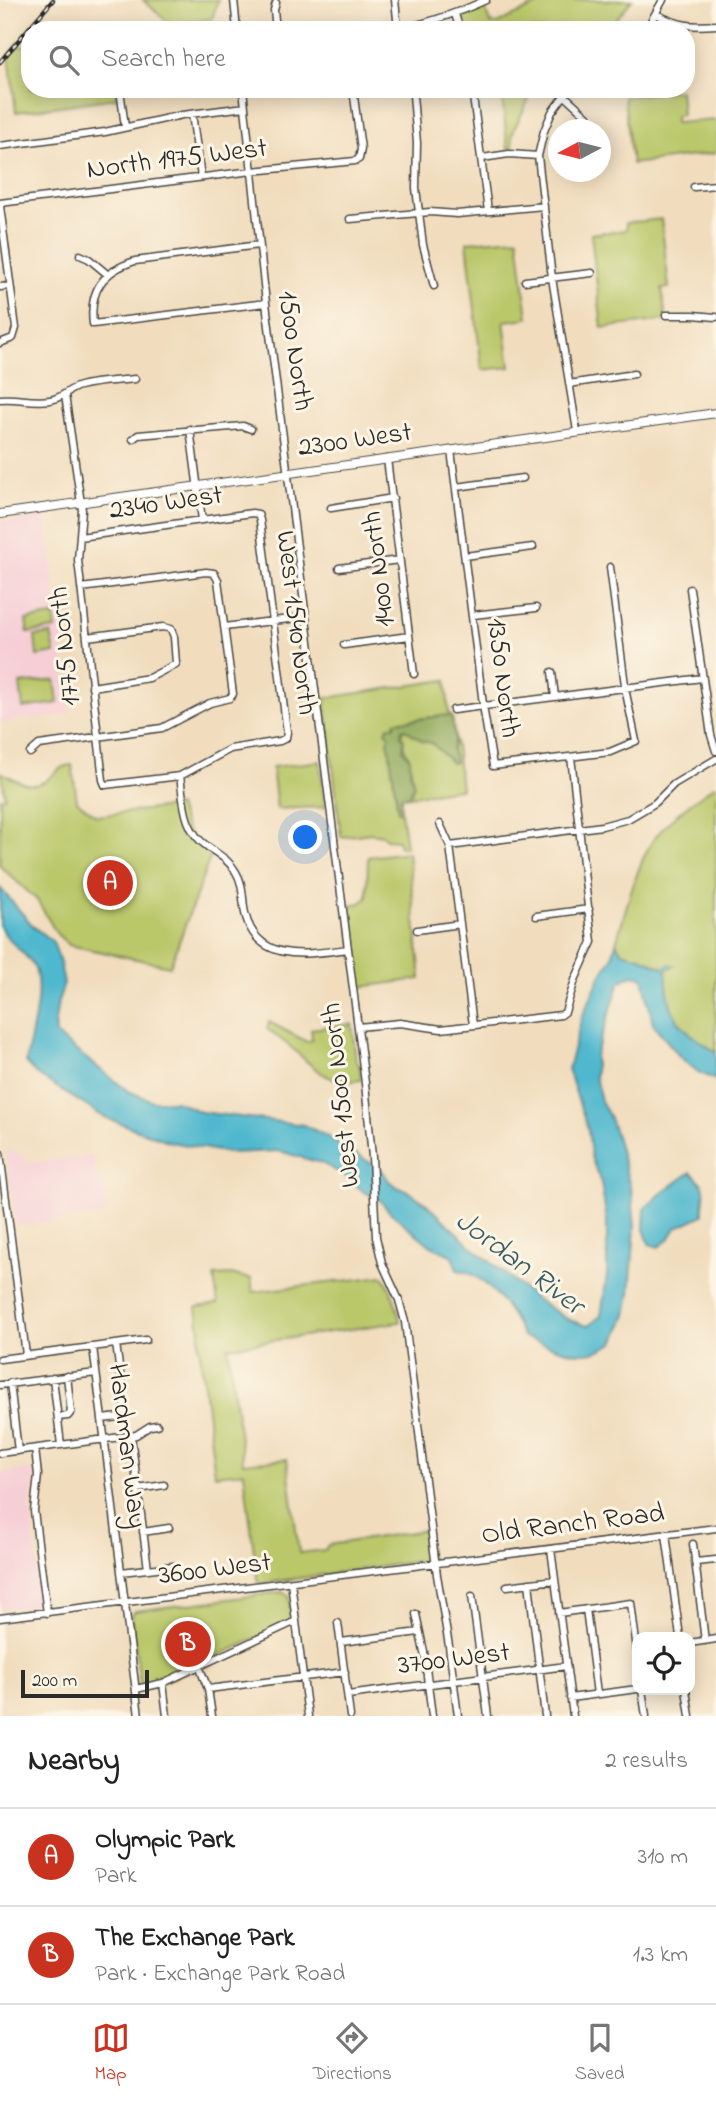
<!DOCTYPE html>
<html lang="en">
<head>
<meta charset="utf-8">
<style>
	:root { --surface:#fff; --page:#f2f2f2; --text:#222; --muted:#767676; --line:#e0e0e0; --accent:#c8321e }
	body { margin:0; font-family:"Indie Flower",sans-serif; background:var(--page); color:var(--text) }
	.controls { position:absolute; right:21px; bottom:21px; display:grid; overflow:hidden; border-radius:14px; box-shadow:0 4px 18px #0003 }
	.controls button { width:63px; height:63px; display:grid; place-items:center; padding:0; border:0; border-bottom:2px solid var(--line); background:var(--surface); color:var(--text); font:35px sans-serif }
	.compass { position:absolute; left:548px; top:119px; width:63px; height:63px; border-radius:50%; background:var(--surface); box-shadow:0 4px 18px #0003; rotate:263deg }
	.scale { position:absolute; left:21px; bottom:18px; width:128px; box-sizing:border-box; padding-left:7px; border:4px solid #2b2b2b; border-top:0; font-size:19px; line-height:24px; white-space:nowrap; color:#2b2b2b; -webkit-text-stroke:5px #fcf5e5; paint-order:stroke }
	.you { position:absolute; left:306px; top:838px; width:24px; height:24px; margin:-18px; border:5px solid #fff; border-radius:50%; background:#1a73e8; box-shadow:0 0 0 10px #1a73e833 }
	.badge { display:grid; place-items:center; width:46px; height:46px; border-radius:50%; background:var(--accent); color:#fff; font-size:23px; font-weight:700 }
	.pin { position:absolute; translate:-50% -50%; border:4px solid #fff; box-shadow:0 2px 7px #0006 }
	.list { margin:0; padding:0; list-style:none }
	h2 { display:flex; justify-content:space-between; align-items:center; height:91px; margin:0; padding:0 28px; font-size:30px }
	h2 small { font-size:23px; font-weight:400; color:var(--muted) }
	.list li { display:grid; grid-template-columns:46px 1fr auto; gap:21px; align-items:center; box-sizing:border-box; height:98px; padding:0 28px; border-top:2px solid var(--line) }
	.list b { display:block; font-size:26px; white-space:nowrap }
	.list p { margin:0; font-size:23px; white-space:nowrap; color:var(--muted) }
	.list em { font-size:23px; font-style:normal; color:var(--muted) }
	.icon { flex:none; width:38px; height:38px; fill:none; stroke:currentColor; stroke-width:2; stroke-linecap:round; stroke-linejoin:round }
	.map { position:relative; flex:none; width:716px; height:1716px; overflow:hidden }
	.search { position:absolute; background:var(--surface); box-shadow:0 4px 18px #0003; left:21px; right:21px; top:21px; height:77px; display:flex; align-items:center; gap:18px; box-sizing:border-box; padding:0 24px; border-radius:28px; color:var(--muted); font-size:26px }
	.sheet { height:287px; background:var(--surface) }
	nav { display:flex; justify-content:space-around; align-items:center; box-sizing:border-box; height:98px; border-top:2px solid var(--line); background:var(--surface); font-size:19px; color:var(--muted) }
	nav a { display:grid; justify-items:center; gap:4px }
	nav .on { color:var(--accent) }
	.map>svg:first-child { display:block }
	.built { fill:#f6cfd6 }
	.green { fill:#bac86a; stroke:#727a4a; stroke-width:2 }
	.forest { fill:#93ac5e; stroke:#5f6c44; stroke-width:2 }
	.water { fill:#50b8ce; stroke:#3e727c; stroke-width:2 }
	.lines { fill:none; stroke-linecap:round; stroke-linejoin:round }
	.minor-casing { stroke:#494641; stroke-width:9 }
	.major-casing { stroke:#494641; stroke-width:10 }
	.minor { stroke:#fff; stroke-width:6 }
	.major { stroke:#fff; stroke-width:8 }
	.rail-casing { stroke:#2b2b2b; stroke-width:4.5 }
	.rail { stroke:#fcf5e5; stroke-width:2; stroke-dasharray:5; stroke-linecap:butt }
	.labels { text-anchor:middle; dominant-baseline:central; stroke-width:6; stroke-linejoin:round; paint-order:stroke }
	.street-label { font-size:28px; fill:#2b2b2b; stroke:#fcf5e5 }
	.water-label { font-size:30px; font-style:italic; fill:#385c64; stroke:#fcf5e5 }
</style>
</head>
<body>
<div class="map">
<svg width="716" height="1716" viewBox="0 0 716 1716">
	<rect width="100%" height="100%" fill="#fcf5e5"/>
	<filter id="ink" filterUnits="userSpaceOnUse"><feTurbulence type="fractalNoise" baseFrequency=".0143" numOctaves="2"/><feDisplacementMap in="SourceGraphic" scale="14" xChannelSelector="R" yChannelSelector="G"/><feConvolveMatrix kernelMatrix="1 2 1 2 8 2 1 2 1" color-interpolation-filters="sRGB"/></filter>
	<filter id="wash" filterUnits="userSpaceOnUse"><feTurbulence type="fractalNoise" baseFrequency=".00686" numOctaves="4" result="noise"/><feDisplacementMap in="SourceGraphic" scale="28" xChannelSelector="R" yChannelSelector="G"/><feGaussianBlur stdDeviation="1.57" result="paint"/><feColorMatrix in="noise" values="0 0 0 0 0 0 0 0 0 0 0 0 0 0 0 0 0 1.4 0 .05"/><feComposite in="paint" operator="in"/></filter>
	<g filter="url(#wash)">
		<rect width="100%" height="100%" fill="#f1ddbe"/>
		<path class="built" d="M46 516 59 615 70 714 0 723V522Z
			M10 1151 16 1152 23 1157 26 1163 93 1156 95 1175 102 1182 106 1215 16 1226 6 1152Z
			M34 1469 35 1481 30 1508 42 1605 0 1610V1473Z"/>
		<path class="green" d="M143 0H218L212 19 170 24Z
			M556 0H632L610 27 606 30H466L461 16 484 4 490 23 497 24 541 3Z
			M30 45V89H116L117 98 16 112 9 55 15 47Z
			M501 89H534L514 129 512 136 513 148 508 149Z
			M680 90 682 115 675 116V123L716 120V153L632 164 624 97Z
			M661 219 669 288 662 289 666 320 602 328 591 234 626 230V223Z
			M518 238 528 318 504 321 510 367 482 370 467 242Z
			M54 616 56 629 28 633 26 620Z
			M51 634 55 653 37 656 35 636Z
			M55 680 58 703 23 708 20 684Z
			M446 680 449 715 395 722 388 739 398 811H401L406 847H400L398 840 386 839 382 835 371 833 341 837 325 698Z
			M405 729 423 741 432 743 452 763V749L455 738 461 789 409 796C410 793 413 789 413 785 413 783 410 759 409 757 404 747 400 742 402 730Z
			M320 761 325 807 277 809 272 767Z
			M72 765 77 801 97 816 178 806C185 831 190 840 211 855L170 966 69 945 57 934 37 900 0 866V798L5 797 1 772C15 780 33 792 48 779 59 770 58 767 72 765Z
			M716 785V1052C678 1027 668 1018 666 970L673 966 664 968 640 957 622 952 616 943C625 913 638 858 657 835 673 815 695 799 716 785Z
			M408 852 421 979 361 987 358 981 348 907 360 903 367 898 368 857Z
			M269 1022 307 1042 312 1040 311 1029 352 1024 356 1062 359 1063 361 1080C333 1084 321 1075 302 1057 292 1047 279 1038 267 1029Z
			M235 1275 251 1279 253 1292 383 1276C392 1289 397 1306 400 1322L228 1347 243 1463 287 1459 299 1553 325 1550 328 1545 426 1530 429 1557 427 1560 258 1584 244 1472 215 1475 199 1345 200 1333 197 1307 218 1304 214 1276Z
			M282 1592 289 1596 291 1622 167 1680 142 1685 140 1683 131 1616 135 1611Z"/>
		<path class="forest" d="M449 715 452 716 455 738 452 749 455 762 452 763 432 743 423 741 405 729 402 730 401 736 404 739 403 750 410 759V773L414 785 409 796 401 797V811H398L388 739 389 734 386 731 388 726H395V722Z"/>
		<path class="water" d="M0 888 34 927 53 942 59 959 64 984 58 1001 55 1021 56 1035 128 1091 153 1101H176L201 1112 304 1125 328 1137 382 1170 389 1181 397 1187 408 1191 428 1205 472 1247 536 1299 569 1320 588 1326 601 1316 607 1275V1221L601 1183 591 1157 588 1130 568 1069 582 1017 600 977 612 958 616 943 622 952 640 957 663 968 670 964 674 966 666 970C668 1018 678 1027 716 1052V1080L698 1072 680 1057 653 1024 643 977 632 975 620 982 595 1056V1077L601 1101 610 1118 617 1139 632 1194 635 1227 630 1294 626 1315 614 1343C607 1346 600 1351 593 1352 571 1357 545 1343 523 1337 513 1313 485 1272 457 1270L453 1256 431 1246 390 1212 379 1199 364 1192 344 1175 324 1164 279 1151 228 1153 171 1142 138 1130 104 1117 36 1074 26 1063C30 1035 42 1000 36 972 33 957 5 941 0 926 0 917 0 898 0 888Z
			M691 1172C712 1192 702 1191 703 1215L676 1228 669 1239 659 1247 649 1244 644 1229 645 1208 663 1192Z"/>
	</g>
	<g filter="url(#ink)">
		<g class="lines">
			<g class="minor-casing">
				<path id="minor" d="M234 0 237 30
					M395 0 398 29
					M276 3 274 10 276 30
					M455 14 460 30
					M656 14C679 26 691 27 716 25
					M391 30C425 25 455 14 486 0
					M646 30 663 0
					M120 89 125 127
					M243 89 266 303 365 1083 372 1157 376 1237 382 1263 399 1300 405 1322 437 1575 449 1646 458 1716
					M472 89 488 211
					M569 89 552 112 544 131 538 156 552 278 577 431
					M413 95 417 143 416 188 423 245 434 286
					M564 95 587 116 597 130
					M192 114 201 177
					M600 137 603 144 600 151
					M0 146 105 132 182 115 245 107
					M482 158 509 154 538 156
					M694 187 716 185
					M0 203 252 171 355 161 359 159 361 149 353 89
					M0 206 16 328 13 338 0 343
					M350 219 430 212 457 214 544 206
					M259 245 135 261C103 271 89 290 93 324L266 303
					M80 255 89 259 107 274
					M525 281 592 273
					M0 287 10 286
					M666 315H693L716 317
					M569 384 634 374
					M65 395 82 510 78 560 103 780 105 785 180 776 230 749 280 741 286 738 287 732 260 520 258 514 252 513 80 537
					M0 399C18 397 30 403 50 400 63 398 68 389 80 386 97 381 117 381 135 379
					M190 429 202 520
					M133 439 138 435 243 426 251 429
					M451 450 484 712 493 766 610 752 636 741 626 693 610 567
					M387 459 414 674
					M456 487 523 478
					M331 508 393 498
					M465 556 533 547
					M339 568 399 560
					M690 589 711 735 716 751
					M473 615 536 608
					M224 627 306 617
					M87 637 163 627 171 629 174 637 176 664 149 678 92 687
					M344 645 409 636
					M552 672 555 697
					M453 710 702 678
					M30 753 39 745 162 728 210 703 230 698 233 694 218 580 214 573 206 572 81 588
					M180 776C184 803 183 830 208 847 219 855 229 860 236 872 244 885 242 899 245 913 257 965 309 954 348 949
					M440 824 450 846 473 1025
					M450 846 602 826 628 819 655 803 674 784 716 759
					M536 916 589 909
					M417 930 460 924
					M358 1027 400 1023 441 1029 561 1015 565 1012 575 980 592 942 571 757
					M0 1153 26 1355
					M93 1347 139 1716
					M0 1359 146 1340
					M53 1378 61 1445
					M10 1383 18 1451
					M0 1385 96 1373
					M58 1417 68 1416 71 1412 67 1376
					M102 1419 119 1417 125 1411 116 1344
					M131 1436 148 1569
					M35 1449 38 1475 34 1511 47 1613
					M0 1453 136 1435 150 1426 157 1425
					M138 1489 164 1485
					M143 1532 169 1528
					M666 1534 680 1637
					M693 1544 705 1641
					M551 1549 573 1716
					M695 1562 716 1560
					M121 1572 174 1566
					M291 1582 308 1716
					M529 1583 545 1716
					M507 1586 555 1580
					M472 1596 488 1716
					M586 1609 597 1694
					M559 1613 631 1603 637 1650
					M416 1614 424 1652 432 1716
					M0 1618 716 1528
					M338 1623 350 1716
					M341 1642 419 1632
					M690 1643 716 1639
					M199 1666 208 1689 212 1716
					M163 1683 167 1716
					M136 1689 163 1683 296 1621
					M208 1689 345 1672
					M642 1690 646 1716
					M686 1690 690 1716
					M348 1695 566 1666
					M570 1698 637 1689"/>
			</g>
			<g class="major-casing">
				<path id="major" d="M0 514 716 413"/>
			</g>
			<use href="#minor" class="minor"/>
			<use href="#major" class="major"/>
			<g class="rail-casing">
				<path id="rail" d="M0 62 53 0"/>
			</g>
			<use href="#rail" class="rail"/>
		</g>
	</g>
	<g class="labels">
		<g class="street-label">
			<text transform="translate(177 160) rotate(-7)">North 1975 West</text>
			<text transform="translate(294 351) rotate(82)">1500 North</text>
			<text transform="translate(355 441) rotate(-8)">2300 West</text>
			<text transform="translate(166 504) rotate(-8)">2340 West</text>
			<text transform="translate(380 569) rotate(-97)">1400 North</text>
			<text transform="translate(295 623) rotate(83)">West 1540 North</text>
			<text transform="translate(66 646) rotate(-96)">1775 North</text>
			<text transform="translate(502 678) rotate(83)">1350 North</text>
			<text transform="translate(342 1095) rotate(-96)">West 1500 North</text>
			<text transform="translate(126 1446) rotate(83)">Hardman Way</text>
			<text transform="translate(573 1525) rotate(-7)">Old Ranch Road</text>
			<text transform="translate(215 1570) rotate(-7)">3600 West</text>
			<text transform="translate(454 1660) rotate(-7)">3700 West</text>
		</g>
		<g class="water-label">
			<text transform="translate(519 1264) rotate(37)">Jordan River</text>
		</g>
	</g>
</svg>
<div class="controls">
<button><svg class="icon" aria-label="locate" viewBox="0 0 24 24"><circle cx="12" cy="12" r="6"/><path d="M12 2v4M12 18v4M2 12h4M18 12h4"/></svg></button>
</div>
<svg class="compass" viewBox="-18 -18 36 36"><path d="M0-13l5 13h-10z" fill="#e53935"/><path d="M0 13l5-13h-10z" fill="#767676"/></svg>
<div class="scale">200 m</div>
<div class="you"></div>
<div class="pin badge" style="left:110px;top:883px">A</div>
<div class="pin badge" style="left:188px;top:1644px">B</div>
<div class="search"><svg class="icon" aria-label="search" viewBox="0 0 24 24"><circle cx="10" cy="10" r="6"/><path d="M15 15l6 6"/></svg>Search here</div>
</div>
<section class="sheet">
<h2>Nearby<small>2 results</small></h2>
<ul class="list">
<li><span class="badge">A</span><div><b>Olympic Park</b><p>Park</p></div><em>310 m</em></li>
<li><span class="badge">B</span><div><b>The Exchange Park</b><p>Park · Exchange Park Road</p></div><em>1.3 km</em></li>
</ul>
</section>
<nav>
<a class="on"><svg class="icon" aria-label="map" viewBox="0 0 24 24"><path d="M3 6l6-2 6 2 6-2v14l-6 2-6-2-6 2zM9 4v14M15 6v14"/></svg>Map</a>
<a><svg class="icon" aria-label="directions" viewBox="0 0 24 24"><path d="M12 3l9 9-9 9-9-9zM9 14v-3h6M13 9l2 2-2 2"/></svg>Directions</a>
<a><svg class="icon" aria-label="saved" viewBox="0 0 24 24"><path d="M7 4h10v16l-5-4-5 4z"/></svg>Saved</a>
</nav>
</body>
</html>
